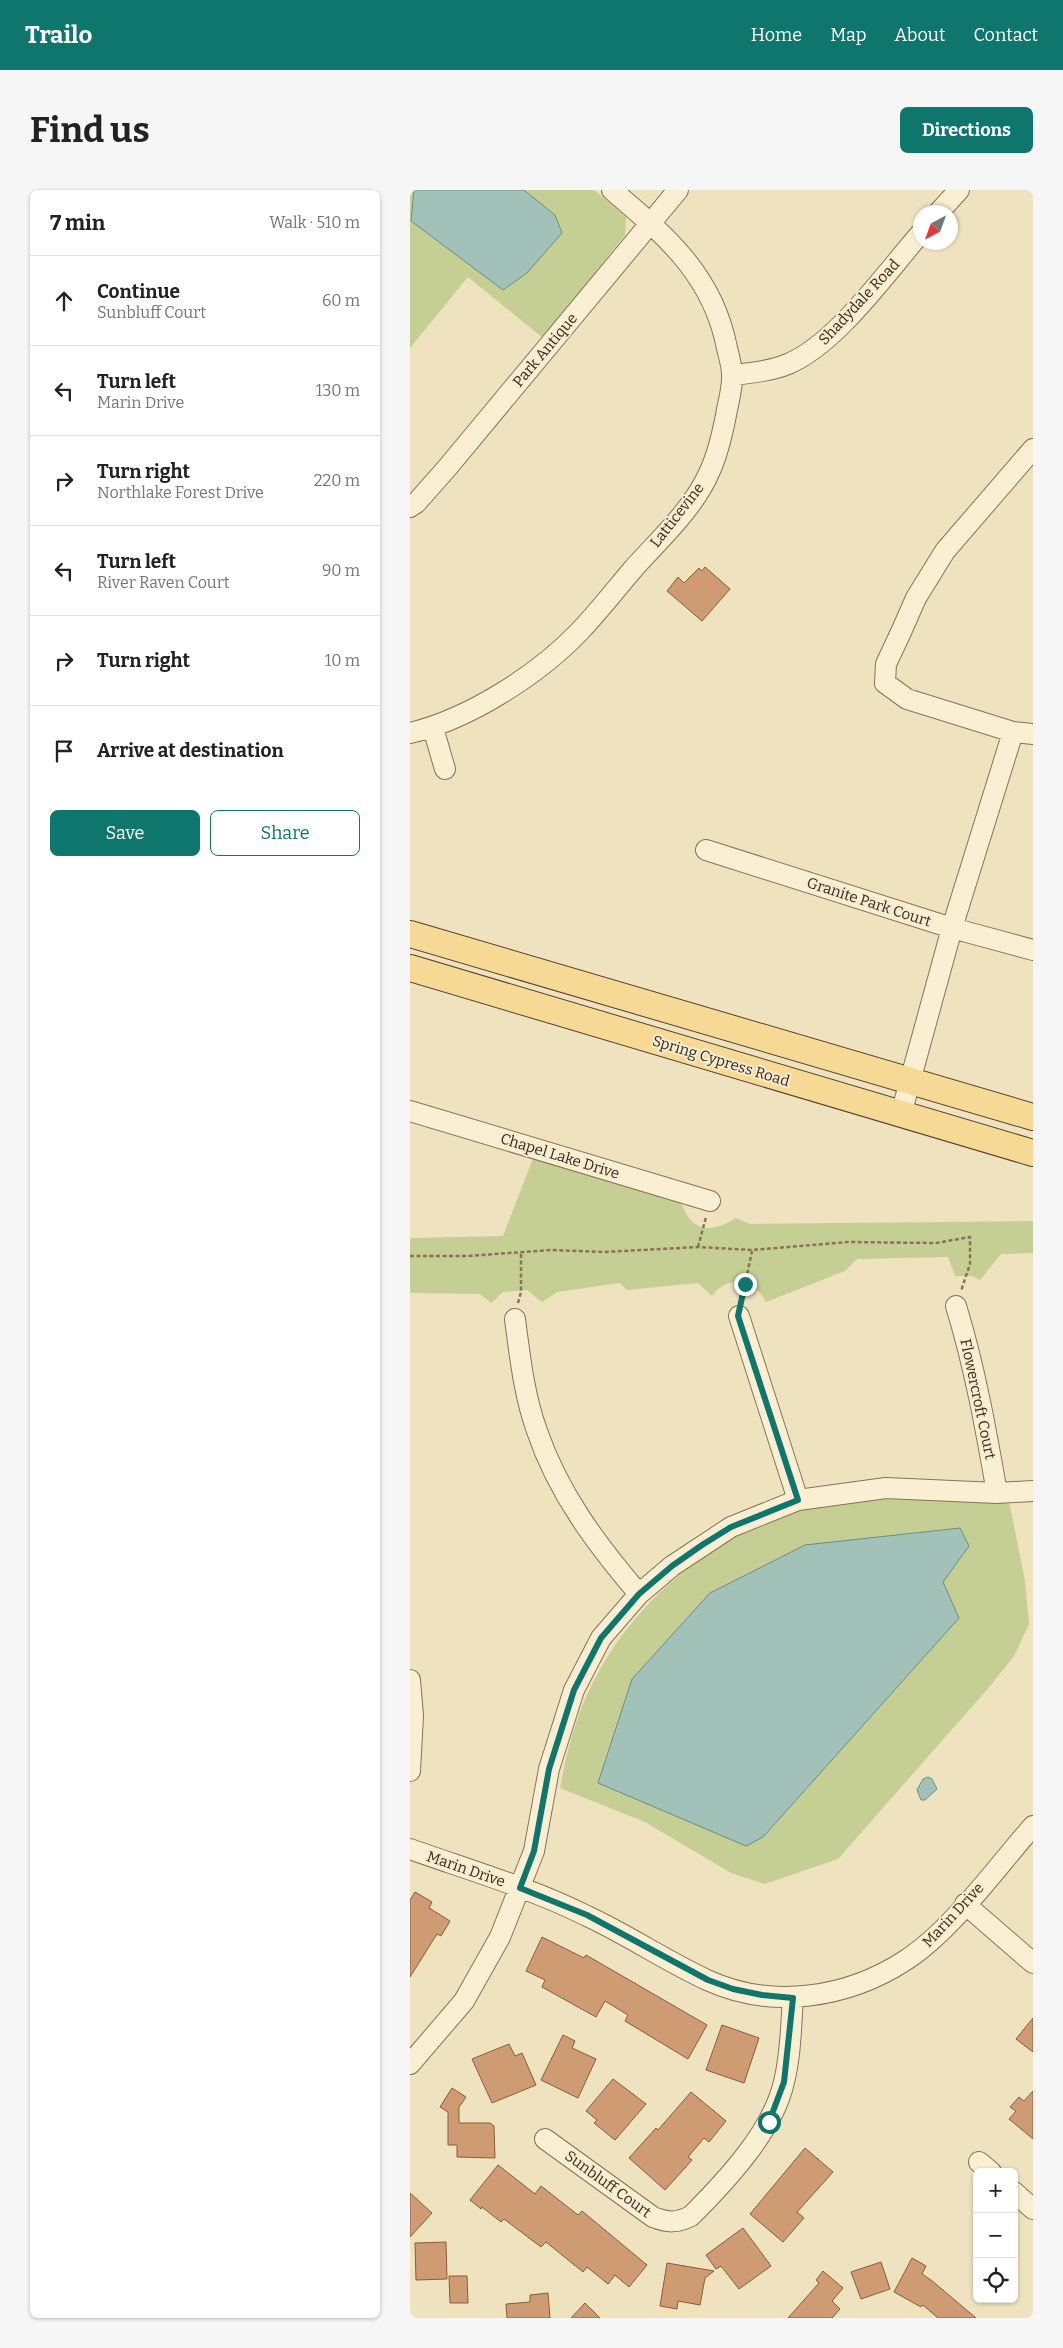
<!DOCTYPE html>
<html lang="en">
<head>
<meta charset="utf-8">
<style>
	:root { --surface:#fff; --page:#f6f6f6; --text:#222; --muted:#767676; --line:#e0e0e0; --accent:#0f766e }
	body { margin:0; font-family:Bitter,serif; background:var(--page); color:var(--text) }
	.controls { position:absolute; right:15px; bottom:15px; display:grid; overflow:hidden; border-radius:8px; box-shadow:0 1px 4px #0004 }
	.controls button { width:45px; height:45px; display:grid; place-items:center; padding:0; border:0; border-bottom:1px solid var(--line); background:var(--surface); color:var(--text); font:25px sans-serif }
	.compass { position:absolute; left:503px; top:15px; width:45px; height:45px; border-radius:50%; background:var(--surface); box-shadow:0 1px 4px #0004; rotate:221deg }
	.stop { position:absolute; width:15px; height:15px; margin:-11px; border:4px solid #0f766e; border-radius:50%; background:#fff }
	.stop.end { background:#0f766e; border-color:#fff; box-shadow:0 1px 5px #0008 }
	.list { margin:0; padding:0; list-style:none }
	h2 { display:flex; justify-content:space-between; align-items:center; height:65px; margin:0; padding:0 20px; font-size:21px }
	h2 small { font-size:16px; font-weight:400; color:var(--muted) }
	.list li { display:grid; grid-template-columns:32px 1fr auto; gap:15px; align-items:center; box-sizing:border-box; height:90px; padding:0 20px; border-top:1px solid var(--line) }
	.list b { display:block; font-size:19px; white-space:nowrap }
	.list p { margin:0; font-size:16px; white-space:nowrap; color:var(--muted) }
	.list em { font-size:16px; font-style:normal; color:var(--muted) }
	.actions { display:flex; gap:10px; padding:15px 20px }
	.actions a { flex:1; padding:11px 0; border:1px solid var(--accent); border-radius:8px; text-align:center; font-size:18px; color:var(--accent) }
	.actions .main { background:var(--accent); color:#fff }
	.icon { flex:none; width:28px; height:28px; fill:none; stroke:currentColor; stroke-width:2; stroke-linecap:round; stroke-linejoin:round }
	.map { position:relative; flex:none; width:623px; height:2128px; overflow:hidden; border-radius:8px }
	header { display:flex; align-items:center; gap:30px; box-sizing:border-box; height:70px; padding:0 25px; background:var(--accent); color:#fff }
	header strong { font-size:24px }
	nav { display:flex; gap:28px; margin-inline-start:auto; font-size:18px }
	.intro { display:flex; align-items:center; justify-content:space-between; box-sizing:border-box; height:120px; padding:0 30px }
	h1 { margin:0; font-size:35px }
	.button { padding:12px 22px; border-radius:8px; background:var(--accent); color:#fff; font-size:18px; font-weight:700 }
	main { display:flex; gap:30px; padding:0 30px }
	aside { flex:1; background:var(--surface); border-radius:8px; box-shadow:0 1px 4px #0004 }
	.map>svg:first-child { display:block }
	.green { fill:#c5ce93 }
	.water { fill:#a2c1b9; stroke:#698f86 }
	.building { fill:#cf9b73; stroke:#895c3c }
	.lines { fill:none; stroke-linecap:round; stroke-linejoin:round }
	.minor-casing { stroke:#897257; stroke-width:22 }
	.major-casing { stroke:#56402b; stroke-width:28 }
	.path { stroke:#897257; stroke-width:2.5; stroke-dasharray:4 2.5; stroke-linecap:butt }
	.minor { stroke:#faefd2; stroke-width:20 }
	.major { stroke:#f5d995; stroke-width:26 }
	.route { stroke:#0f766e; stroke-width:6 }
	.labels { text-anchor:middle; dominant-baseline:central; stroke-width:4; stroke-linejoin:round; paint-order:stroke }
	.street-label { font-size:15px; fill:#372a1c; stroke:#f7eccf }
</style>
</head>
<body>
<header>
<strong>Trailo</strong>
<nav><a>Home</a><a>Map</a><a>About</a><a>Contact</a></nav>
</header>
<div class="intro"><h1>Find us</h1><a class="button">Directions</a></div>
<main>
<aside>
<h2>7 min<small>Walk · 510 m</small></h2>
<ul class="list">
<li><svg class="icon" aria-label="ahead" viewBox="0 0 24 24"><path d="M12 20V5M6 11l6-6 6 6"/></svg><div><b>Continue</b><p>Sunbluff Court</p></div><em>60 m</em></li>
<li><svg class="icon" aria-label="left" viewBox="0 0 24 24"><path d="M17 20v-9H6M10 6l-5 5 5 5"/></svg><div><b>Turn left</b><p>Marin Drive</p></div><em>130 m</em></li>
<li><svg class="icon" aria-label="right" viewBox="0 0 24 24"><path d="M7 20v-9h11M14 6l5 5-5 5"/></svg><div><b>Turn right</b><p>Northlake Forest Drive</p></div><em>220 m</em></li>
<li><svg class="icon" aria-label="left" viewBox="0 0 24 24"><path d="M17 20v-9H6M10 6l-5 5 5 5"/></svg><div><b>Turn left</b><p>River Raven Court</p></div><em>90 m</em></li>
<li><svg class="icon" aria-label="right" viewBox="0 0 24 24"><path d="M7 20v-9h11M14 6l5 5-5 5"/></svg><div><b>Turn right</b></div><em>10 m</em></li>
<li><svg class="icon" aria-label="arrive" viewBox="0 0 24 24"><path d="M6 21V4h12l-3 4 3 4H6"/></svg><div><b>Arrive at destination</b></div></li>
</ul>
<div class="actions"><a class="main">Save</a><a>Share</a></div>
</aside>
<div class="map">
<svg width="623" height="2128" viewBox="0 0 623 2128">
	<rect width="100%" height="100%" fill="#efe2bf"/>
	<path class="green" d="M0 0H184L216 27 215 45 133 148 58 87 0 158Z
		M124 966 269 1011C273 1016 275 1023 279 1028 292 1045 311 1037 326 1028L340 1034 623 1031V1063L591 1064 570 1090 562 1086H545L538 1067 447 1069 435 1081 356 1112C344 1089 318 1084 302 1106L288 1093 217 1100 210 1093 147 1102 132 1112 117 1100 93 1102 81 1113 70 1104 0 1103V1048L93 1046Z
		M478 1307 599 1311 615 1391 619 1434 604 1466 581 1495 428 1669 355 1694 321 1683 235 1632 150 1598C156 1567 163 1536 176 1507 219 1412 304 1341 406 1316 429 1310 454 1310 478 1307Z"/>
	<path class="water" d="M4 0H114L145 25 152 43 117 83 93 100 1 31Z
		M550 1338 559 1356 533 1392 549 1428 353 1647 336 1656 188 1593 222 1489 300 1403 395 1355Z
		M518 1587 522 1589 527 1599 515 1610H511L507 1600 513 1589Z"/>
	<path class="building" d="M295 377 320 399 292 431 257 401 268 387 274 393 289 378 292 381Z
		M5 1702 22 1712 19 1718 40 1731 31 1746 27 1744 0 1787V1710Z
		M132 1747 174 1768 176 1765 297 1835 278 1869 215 1831 218 1825 195 1811 186 1827 132 1797 135 1790 116 1781Z
		M623 1828V1862L606 1849Z
		M312 1835 349 1848 334 1893 296 1880Z
		M153 1845 165 1851 162 1858 186 1869 168 1908 131 1890Z
		M99 1854 105 1866 112 1863 126 1895 82 1913 62 1869Z
		M203 1889 236 1914 205 1950 184 1933 187 1930 176 1921Z
		M42 1898 56 1907 49 1917V1933H80L84 1936 85 1968 47 1967V1955H38V1922L30 1917Z
		M623 1901V1949L599 1929 606 1921 600 1917 609 1907 614 1911Z
		M281 1902 316 1931 299 1952 294 1948 278 1967 282 1970 255 2000 219 1968 246 1938 248 1940Z
		M395 1958 423 1982 387 2022 394 2028 373 2052 340 2024Z
		M88 1975 125 2004 131 1996 168 2025 172 2021 237 2075 219 2097 205 2085 198 2094 177 2077 173 2082 136 2052 131 2057 94 2029 91 2032 72 2017 71 2019 60 2010Z
		M0 2003 22 2023 0 2047Z
		M333 2038 361 2076 329 2099 311 2076 306 2079 296 2065Z
		M36 2052 37 2089 6 2090 5 2053Z
		M502 2068 516 2076 512 2084 521 2090 566 2128H528L513 2115 511 2117 484 2102Z
		M471 2072 480 2099 451 2109 441 2082Z
		M257 2073 304 2081 295 2088 290 2115 268 2111 267 2119 250 2116Z
		M413 2081 433 2098 422 2111 430 2119 422 2128H378L409 2093 406 2090Z
		M39 2086H57L58 2113H40Z
		M138 2103 140 2128H97L96 2114 120 2112V2105Z
		M175 2113 190 2128H161Z"/>
	<g class="lines">
		<g class="minor-casing">
			<path id="minor" d="M529 22 549 0
				M322 185C341 183 361 181 378 174 426 154 476 83 510 44
				M623 259 535 361 506 408 491 442 476 474 475 493 497 509 603 542 623 544
				M0 317 6 313 37 278 268 0
				M23 538 35 579
				M0 543C59 529 128 485 170 441 189 421 206 399 224 378 250 349 283 319 299 283 308 264 312 246 316 225 318 213 323 197 322 184 322 176 319 167 317 158 303 85 256 46 202 0
				M296 660 542 738 623 760
				M0 921 300 1011
				M491 924 542 738 603 542
				M546 1116C565 1178 576 1240 587 1303
				M329 1126 388 1310
				M105 1129C110 1167 114 1205 127 1241 148 1303 187 1355 229 1404
				M0 1490 3 1526 0 1581
				M0 1659C59 1680 121 1698 177 1726 218 1745 256 1771 297 1790 362 1820 438 1808 496 1770 541 1741 587 1677 623 1636
				M555 1714 623 1773
				M0 1874 54 1811 90 1747 124 1661 139 1579 164 1500 191 1448 229 1404 262 1376 321 1337 388 1310 476 1298 587 1303 623 1301
				M135 1949 243 2027C258 2033 267 2033 281 2026 316 1991 363 1941 374 1892 381 1864 381 1835 383 1807
				M569 1972 581 1982
				M604 2002 623 2019"/>
		</g>
		<g class="major-casing">
			<path id="major" d="M0 744 623 927
				M0 778 623 963"/>
		</g>
		<path class="path" d="M288 1057 296 1027
			M0 1066H58L141 1060 194 1062 288 1057 342 1060 438 1052 526 1053 560 1047V1074L551 1101
			M332 1109 342 1061
			M108 1113 111 1102V1062"/>
		<use href="#minor" class="minor"/>
		<use href="#major" class="major"/>
	</g>
	<g class="lines">
		<path class="route" d="M335 1094 328 1126 388 1310 321 1337 292 1355 262 1376 229 1404 191 1448 164 1500 139 1579 124 1661 110 1698 177 1725 298 1790 323 1799 352 1805 383 1808 374 1892 359 1932"/>
	</g>
	<g class="labels">
		<g class="street-label">
			<text transform="translate(449 112) rotate(-47)">Shadydale Road</text>
			<text transform="translate(135 160) rotate(-50)">Park Antique</text>
			<text transform="translate(267 325) rotate(-52)">Latticevine</text>
			<text transform="translate(459 712) rotate(18)">Granite Park Court</text>
			<text transform="translate(311 871) rotate(17)">Spring Cypress Road</text>
			<text transform="translate(150 966) rotate(17)">Chapel Lake Drive</text>
			<text transform="translate(568 1209) rotate(78)">Flowercroft Court</text>
			<text transform="translate(56 1679) rotate(19)">Marin Drive</text>
			<text transform="translate(543 1725) rotate(-47)">Marin Drive</text>
			<text transform="translate(198 1994) rotate(36)">Sunbluff Court</text>
		</g>
	</g>
</svg>
<div class="controls">
<button>+</button>
<button>−</button>
<button><svg class="icon" aria-label="locate" viewBox="0 0 24 24"><circle cx="12" cy="12" r="6"/><path d="M12 2v4M12 18v4M2 12h4M18 12h4"/></svg></button>
</div>
<svg class="compass" viewBox="-18 -18 36 36"><path d="M0-13l5 13h-10z" fill="#e53935"/><path d="M0 13l5-13h-10z" fill="#767676"/></svg>
<div class="stop" style="left:359px;top:1932px"></div>
<div class="stop end" style="left:335px;top:1094px"></div>
</div>
</main>
</body>
</html>
